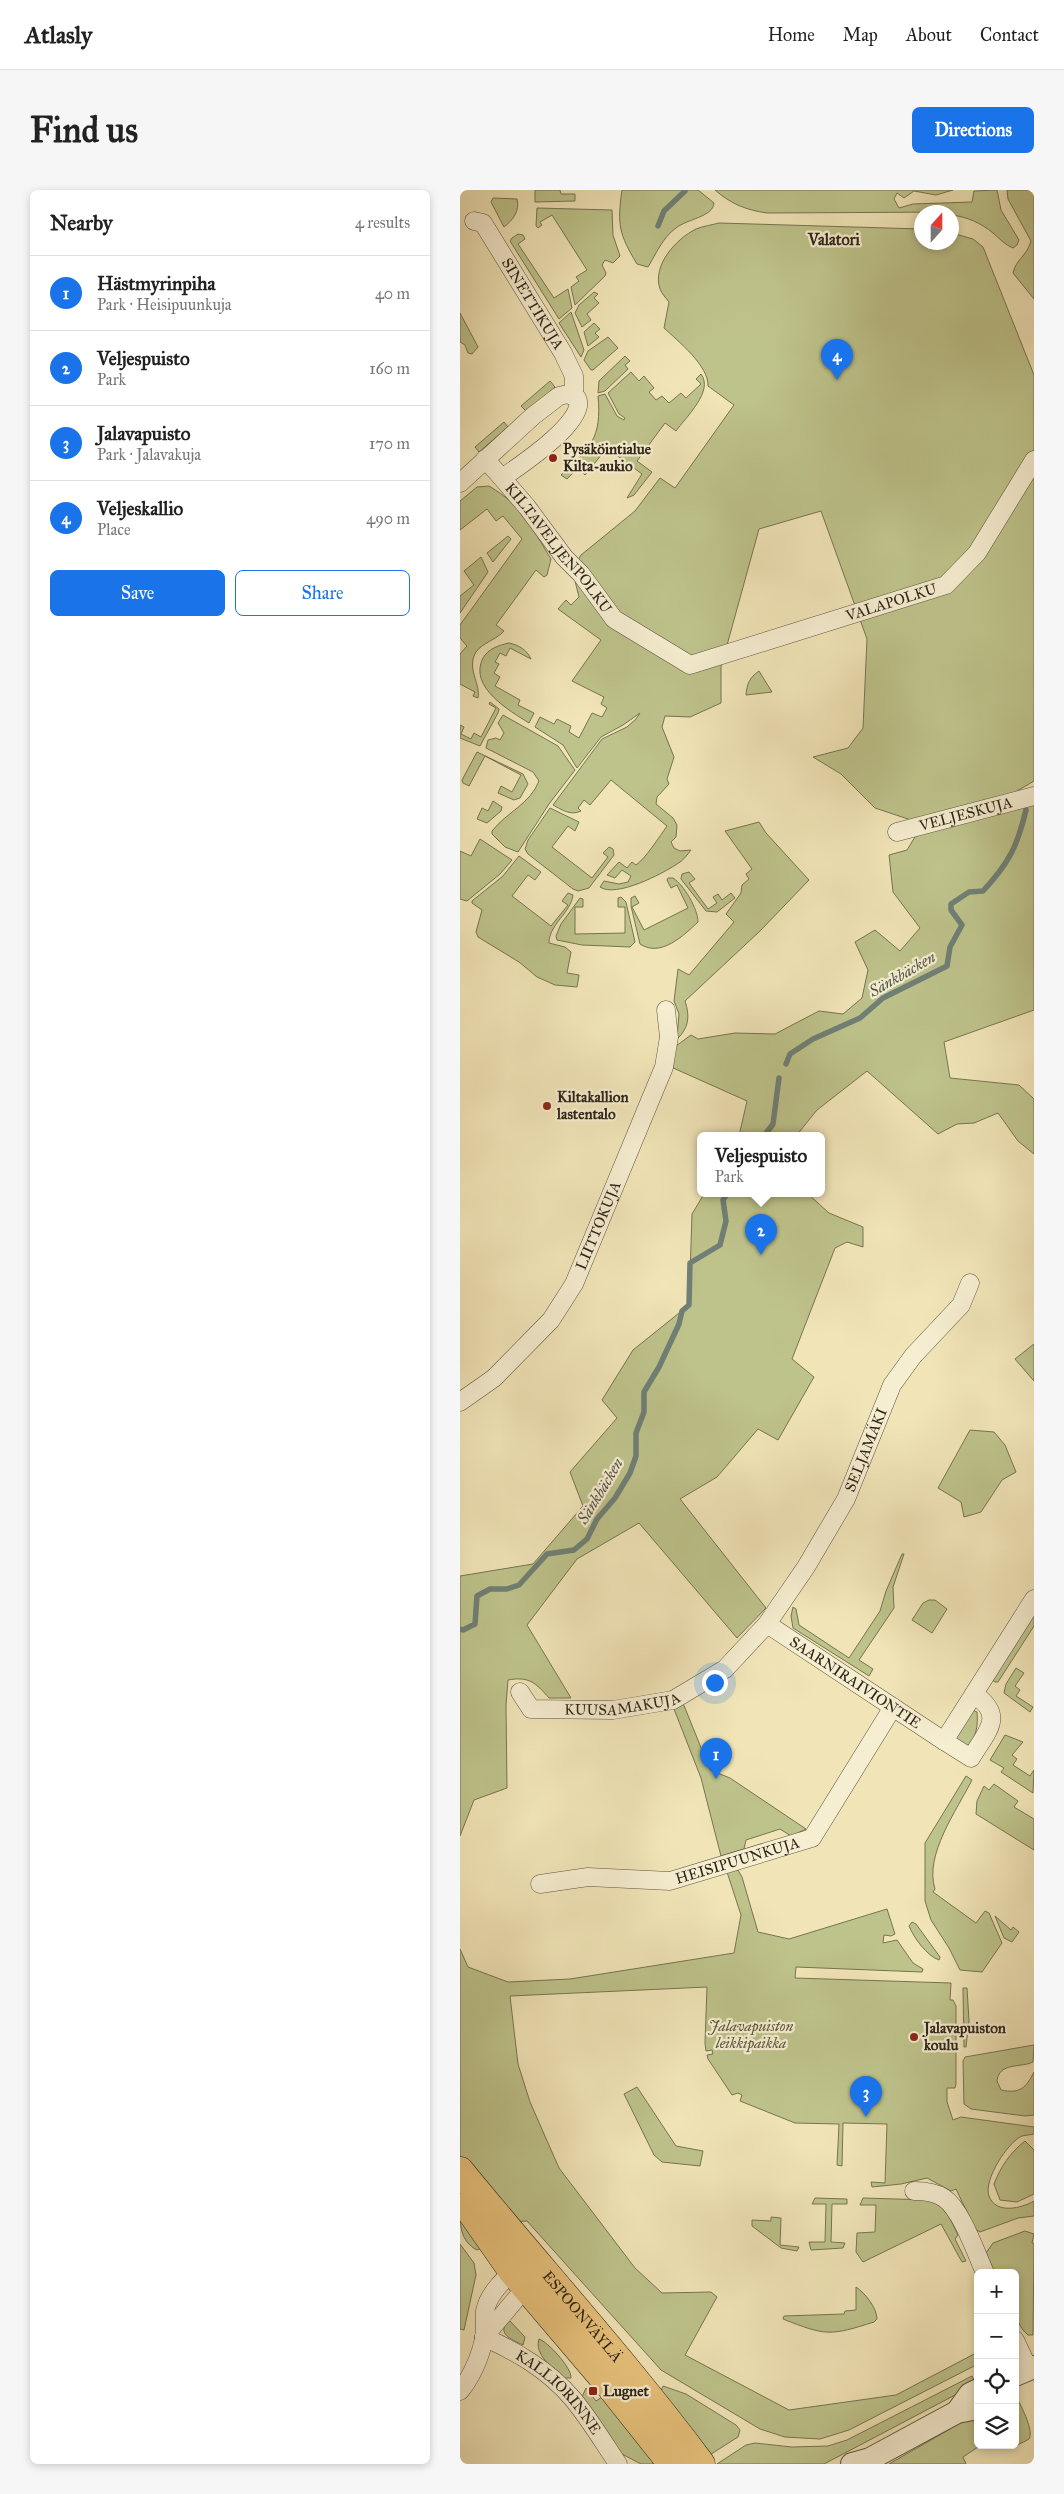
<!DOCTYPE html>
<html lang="en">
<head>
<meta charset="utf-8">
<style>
	:root { --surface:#fff; --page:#f6f6f6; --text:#222; --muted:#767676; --line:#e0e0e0; --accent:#1a73e8 }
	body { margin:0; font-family:"IM FELL Great Primer",serif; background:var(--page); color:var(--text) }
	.controls { position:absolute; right:15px; bottom:15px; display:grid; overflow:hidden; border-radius:8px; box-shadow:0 2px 8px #0003 }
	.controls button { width:45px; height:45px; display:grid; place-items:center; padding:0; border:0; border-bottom:1px solid var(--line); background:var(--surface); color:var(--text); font:25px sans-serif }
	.compass { position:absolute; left:454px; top:15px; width:45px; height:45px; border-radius:50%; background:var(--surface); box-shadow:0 2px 8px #0003; rotate:21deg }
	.you { position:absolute; left:254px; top:1492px; width:18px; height:18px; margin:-12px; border:4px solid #fff; border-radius:50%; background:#1a73e8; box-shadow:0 0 0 8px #1a73e833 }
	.badge { display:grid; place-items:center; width:32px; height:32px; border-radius:50%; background:var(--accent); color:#fff; font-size:16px; font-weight:700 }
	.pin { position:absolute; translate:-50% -41px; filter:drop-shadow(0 1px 2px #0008) }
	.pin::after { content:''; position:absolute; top:26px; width:18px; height:15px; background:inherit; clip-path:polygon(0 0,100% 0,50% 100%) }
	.popup { position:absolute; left:237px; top:942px; width:128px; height:65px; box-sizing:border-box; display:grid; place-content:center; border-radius:8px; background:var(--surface); filter:drop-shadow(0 1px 4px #0005); font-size:16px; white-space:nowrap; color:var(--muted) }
	.popup b { font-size:19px; color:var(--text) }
	.popup::after { content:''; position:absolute; left:50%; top:100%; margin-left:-10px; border:10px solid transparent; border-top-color:var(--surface) }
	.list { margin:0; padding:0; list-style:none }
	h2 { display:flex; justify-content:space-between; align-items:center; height:65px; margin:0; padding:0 20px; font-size:21px }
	h2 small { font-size:16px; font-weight:400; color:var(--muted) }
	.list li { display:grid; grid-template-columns:32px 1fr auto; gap:15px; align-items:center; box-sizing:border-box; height:75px; padding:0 20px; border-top:1px solid var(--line) }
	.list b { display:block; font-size:19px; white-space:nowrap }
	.list p { margin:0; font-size:16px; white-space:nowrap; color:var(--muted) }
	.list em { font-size:16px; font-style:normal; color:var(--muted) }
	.actions { display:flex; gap:10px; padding:15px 20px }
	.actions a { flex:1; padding:11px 0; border:1px solid var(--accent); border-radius:8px; text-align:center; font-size:18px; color:var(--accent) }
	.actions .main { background:var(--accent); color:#fff }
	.icon { flex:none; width:28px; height:28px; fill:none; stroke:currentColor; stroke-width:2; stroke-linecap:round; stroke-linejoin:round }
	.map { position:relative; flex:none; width:574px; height:2274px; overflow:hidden; border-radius:8px }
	header { display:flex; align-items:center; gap:30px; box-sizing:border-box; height:70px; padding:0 25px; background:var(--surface); border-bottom:1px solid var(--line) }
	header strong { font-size:24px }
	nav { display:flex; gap:28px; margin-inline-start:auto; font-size:18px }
	.intro { display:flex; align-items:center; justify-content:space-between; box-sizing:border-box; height:120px; padding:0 30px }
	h1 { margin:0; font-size:35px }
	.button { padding:12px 22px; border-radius:8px; background:var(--accent); color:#fff; font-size:18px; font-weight:700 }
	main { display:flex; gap:30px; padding:0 30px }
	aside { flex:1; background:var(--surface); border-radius:8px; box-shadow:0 2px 8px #0003 }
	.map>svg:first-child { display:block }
	.green { fill:#bec38b; stroke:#767452 }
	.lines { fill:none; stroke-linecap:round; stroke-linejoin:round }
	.stream { stroke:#6f8076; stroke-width:5.5 }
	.minor-casing { stroke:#5e5440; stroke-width:19 }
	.tertiary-casing { stroke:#5e5440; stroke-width:24 }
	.primary-casing { stroke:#2d2418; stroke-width:29 }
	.minor { stroke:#f6eed1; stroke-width:18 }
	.tertiary { stroke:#f6eed1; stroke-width:22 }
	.primary { stroke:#e8c27c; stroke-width:28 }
	.poi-dot { fill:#8f2418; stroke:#f6eed1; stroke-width:2 }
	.labels { text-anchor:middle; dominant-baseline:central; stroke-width:4.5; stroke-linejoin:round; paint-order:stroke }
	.street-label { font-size:15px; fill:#2d2418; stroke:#f6eed1 }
	.poi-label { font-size:15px; font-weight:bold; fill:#2d2418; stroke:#f6eed1; text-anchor:start }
	.park-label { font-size:15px; font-style:italic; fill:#58543a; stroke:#f6eed1 }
	.neighbourhood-label { font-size:16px; font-weight:bold; fill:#2d2418; stroke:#f6eed1 }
	.water-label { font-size:16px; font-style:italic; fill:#4e5247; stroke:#f6eed1 }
</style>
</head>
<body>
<header>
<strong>Atlasly</strong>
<nav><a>Home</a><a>Map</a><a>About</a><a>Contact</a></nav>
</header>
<div class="intro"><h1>Find us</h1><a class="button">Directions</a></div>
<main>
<aside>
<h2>Nearby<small>4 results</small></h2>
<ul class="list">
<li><span class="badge">1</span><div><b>Hästmyrinpiha</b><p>Park · Heisipuunkuja</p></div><em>40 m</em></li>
<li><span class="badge">2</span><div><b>Veljespuisto</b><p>Park</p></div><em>160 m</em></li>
<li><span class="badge">3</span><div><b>Jalavapuisto</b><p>Park · Jalavakuja</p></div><em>170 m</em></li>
<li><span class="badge">4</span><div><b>Veljeskallio</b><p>Place</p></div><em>490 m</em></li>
</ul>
<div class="actions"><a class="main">Save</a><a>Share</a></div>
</aside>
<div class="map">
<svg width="574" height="2274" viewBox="0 0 574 2274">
	<rect width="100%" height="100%" fill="#f1e5b8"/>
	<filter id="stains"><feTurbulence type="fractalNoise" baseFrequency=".004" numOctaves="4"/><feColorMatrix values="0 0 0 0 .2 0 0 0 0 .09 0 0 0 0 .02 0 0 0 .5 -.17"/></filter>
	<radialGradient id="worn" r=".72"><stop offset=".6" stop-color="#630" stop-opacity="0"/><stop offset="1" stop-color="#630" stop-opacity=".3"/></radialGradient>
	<path class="green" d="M75 0H100L101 4H115V11L75 12Z
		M162 0H238L254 13C253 27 227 29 216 38 203 47 196 64 188 77L177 74C159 44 157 35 162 0Z
		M255 0H493L476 5 454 1 444 8 437 3 434 9 439 18 453 14 512 12 514 1 537 0 541 20 559 50 557 55 553 58C545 55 539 48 533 43 521 33 507 27 492 25V22L307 23C286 20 271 14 255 0Z
		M547 0H574V109L553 83C556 69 567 66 571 51L548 9Z
		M33 8 57 9C60 21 53 30 44 37L31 12Z
		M77 18 152 20 153 45 160 66 153 73 145 70 142 75 146 83 145 86 115 115 111 97 119 91 116 87 127 80 92 25 80 32 82 35 78 38 76 36Z
		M259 33 461 39 462 52H492V43L513 49 523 57 574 185V591L552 604 454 631 415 618 381 584 353 567 388 558 403 538 407 449 361 321 299 339 261 477V513L230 527 205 526 202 537 214 567 207 589 209 594 197 607 196 614 213 628 217 635 216 647 211 652 214 658 220 661 231 660C227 665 223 671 217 674 202 684 156 708 140 697L144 691 159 694 168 692 171 686 162 680 155 688 147 685 159 672 167 678 172 672 176 675C185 669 200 646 207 636L151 590 130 615 124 610 118 618 121 621C111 626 102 620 93 615L142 549 167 537 176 529 180 523 163 535 141 547 117 578 103 555 75 537 80 527 94 534 97 529 111 536 109 542 119 548 132 523 142 527 147 518 141 514 144 507 112 491 141 450 98 419 106 410 111 415 119 407 112 379 121 365 175 321 200 288 215 298 274 215 248 196C249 176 218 151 204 138L209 112C206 108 202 104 200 99 192 75 216 49 236 39 243 36 252 35 259 33Z
		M58 44 63 45 65 49 58 54 94 108 108 99 112 118 99 129 50 51 52 48Z
		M134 102 138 104 134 108 139 113 127 124 131 130 122 137 115 123 119 115Z
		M111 122 124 160 121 167 99 133Z
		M0 123 18 157 12 164 8 163 5 155 0 152Z
		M134 133 140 139 135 143 139 147 128 156 124 142Z
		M148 147 158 158 133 180H131L124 170 128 161Z
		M165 166 170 171 165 175 168 179 145 201 138 203 139 191Z
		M171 182 179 191 184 186 194 198 189 202 196 210 202 206 209 213 221 203 226 208 241 194 236 189 241 184C254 201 226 227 216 241L205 233 177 271 192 282 174 305 167 308 182 284 147 258 125 285 118 278 107 289 101 285C130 259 142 248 138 206L145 204 157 226 164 230 165 228 159 224 148 203Z
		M90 191 95 197 67 222 61 216Z
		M44 232 48 237 19 262 15 257Z
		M29 296C64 317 70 335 91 369L87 385 84 387 76 380 36 435 44 441C36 450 22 453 16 462 6 478 21 494 18 508L13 506 15 502 0 494V464L7 456 0 448V435L62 349 43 326 36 331 27 319 0 340V311L17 297Z
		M48 346 51 349 33 372 27 363Z
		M21 367 28 382 0 423V406L14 395 4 381Z
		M49 453C59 455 67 460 71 469L50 458 46 466 40 463 35 472 39 474 34 483 40 487 35 496 60 510 58 515 74 523 69 533C50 521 8 497 23 468 28 459 39 455 49 453Z
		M299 481 312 502 286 505C287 494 289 488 299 481Z
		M30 512 39 519 38 523 20 556 0 548V535L4 537 1 544 11 549 14 543 21 547 36 518 29 514Z
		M43 525 98 556 115 580 89 614 58 662 45 657 32 644V641C47 622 70 614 79 591L73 582 26 558 28 550 36 548 40 550 44 543 38 533Z
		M17 562 63 584 68 594 60 608 54 610 38 603 41 596 52 602 61 585 25 566 9 596 3 593 2 590Z
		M33 611 42 617 41 621 27 633 17 629 22 618 28 621Z
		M568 611 574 615V820L484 852 490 888 559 895 574 909V964L558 951 538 923 514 933 497 934 478 944 407 881 357 920 336 946H279L287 911 211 877 216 856 231 845 238 849 275 843 315 844 359 821 383 824 402 808 408 780 395 752 415 740 440 761 460 738 433 702 429 665 447 660 455 647 474 636Z
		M90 618 119 632 115 641 108 636 92 657 132 688 148 667 143 663 149 657 153 659 154 665 129 698 118 701 113 699 68 664 65 659 68 650Z
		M299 632 306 643 349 690 300 741 225 811C230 826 229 838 217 849L219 824 214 811 218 779 229 785 274 732 266 724 281 703 282 695 289 689 286 684 292 679 265 641Z
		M20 649 52 670 40 684 7 711 0 709V661L11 666Z
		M59 666 81 682 75 690 68 685 52 706 91 736 108 715 102 711 108 703 113 705C111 723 89 734 89 753L105 757 111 762 107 783 119 785 117 797 95 795 77 787 59 772 18 747 16 742 22 720 12 713V711L43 686Z
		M229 682 235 689 229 693 248 719 257 713 253 707 258 704 262 710 271 703 275 708 257 722 246 721 221 689 222 684Z
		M208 688H213C224 695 238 719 238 732 224 745 201 768 180 754L171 716V708L175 706 179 713 172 717 184 740 228 718 217 695 211 698 207 690Z
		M161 707 166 712 175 752 170 757 122 755 97 750 96 746 101 734 120 708 123 709V717H115V744L165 743V717H158V708Z
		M244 1004H348L369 1023 403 1037V1057L387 1052 375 1058 332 1169 354 1187 318 1250 298 1239 257 1287 220 1309 306 1418 277 1448 179 1333 117 1369 67 1435 111 1508H89C76 1493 69 1486 48 1490L46 1515 47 1598 14 1610 0 1646V1386L73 1374 123 1316 110 1282 157 1228 142 1210 173 1160 229 1115 232 1024Z
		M574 1154V1191L555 1169Z
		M510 1240 534 1242 545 1255 556 1282 542 1290 521 1322 504 1327 501 1312 478 1298Z
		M442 1364H444L433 1397 434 1418 399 1470 413 1479 409 1486 333 1438 331 1426 333 1417 336 1419 339 1435 389 1468 420 1421 426 1401Z
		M469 1410H475L487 1419 472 1443 452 1430 463 1413Z
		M574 1425V1436L538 1492H535L532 1490Z
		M556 1478 564 1483 555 1496 560 1500 556 1506 573 1517 570 1522 544 1503 546 1494Z
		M223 1513 250 1580 270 1588 346 1639 331 1646 320 1639 286 1650 284 1659 261 1666 241 1588 214 1519Z
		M513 1520 517 1522C518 1535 517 1547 507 1556L495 1548Z
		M545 1545 563 1552 552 1565 557 1569 553 1575 570 1586 574 1580 573 1603 541 1582 544 1578 530 1570Z
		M506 1586 512 1590C497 1620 464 1665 475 1699L473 1702 516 1733 525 1721 529 1723 542 1753 522 1782 500 1780 489 1758 471 1730 465 1711V1653Z
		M534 1594 558 1611 554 1617 574 1629V1660L516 1624 517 1611 524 1596 529 1600Z
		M278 1680 282 1687 298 1742 329 1749 427 1719 435 1744 431 1746 424 1745 423 1753 437 1750 453 1773 463 1779 462 1782 336 1777 335 1788 491 1793 490 1810H493L496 1816V1894L495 1898H487V1912L493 1930 501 1927 574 1937V1944C570 1945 566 1945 562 1946 548 1952 523 1990 529 2006 536 2025 562 2018 574 2011V2026L558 2028 520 2042 515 2039 496 1999 491 2001 467 1988 441 1994 412 1997 411 1992 425 1993 427 1934 383 1933 382 1976 377 1975 379 1934 335 1933 280 1911 282 1905 278 1903 272 1905 248 1869 247 1865 253 1864 252 1860 246 1861 245 1853 247 1797 50 1806 58 1874 70 1912 99 1978 175 2078 202 2103 251 2102 257 2107 225 2165 329 2220 436 2205 518 2162V2174L389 2240 360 2249 325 2247 300 2239 201 2180 67 2031 51 2032 0 1967V1759L8 1777 48 1792 110 1789 274 1763 281 1725 267 1682Z
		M535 1726 551 1740 553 1737 559 1742 552 1752 544 1748Z
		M452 1732 456 1734 480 1767 479 1770C467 1766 454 1748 449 1736Z
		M503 1798H507L509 1831 506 1857H504Z
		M574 1855 573 1872C561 1878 539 1872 537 1891L541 1900C560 1904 566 1898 574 1882V1925L565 1926 511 1919 504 1914 503 1871 505 1867Z
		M177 1897 216 1956 243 1961 240 1976 202 1972 194 1965 164 1904Z
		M565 1951 574 1960V2004L557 2012 540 2010 534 1994C541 1976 550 1963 565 1951Z
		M355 2008 387 2009V2014H372L371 2052 385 2053 383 2058 351 2060 349 2052H365L366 2014H352Z
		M403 2008 469 2010C486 2015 491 2031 498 2045L495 2049 506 2071 502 2072 481 2034 403 2072 396 2062 397 2043 415 2042 416 2015H400Z
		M0 2018 22 2058 17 2060C0 2051 0 2035 0 2018Z
		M311 2027 321 2028 320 2055 339 2057 337 2061 321 2058 292 2036V2030L311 2031Z
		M565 2041 574 2044 572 2053 574 2054 573 2145H568C550 2130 555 2104 555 2083H535L526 2063 533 2053Z
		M0 2054 14 2073 16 2085 4 2140 0 2139Z
		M396 2097C405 2103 417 2118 417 2129L414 2132C370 2146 366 2146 323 2129L324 2126 384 2124 385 2121 396 2120Z
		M49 2130 65 2147 63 2155C50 2149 36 2143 49 2130Z
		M79 2149C88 2152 112 2178 111 2188H103C93 2178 74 2165 79 2149Z
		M512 2186 516 2194 364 2274H257L286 2255 295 2253 332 2257 368 2256 387 2250Z
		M203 2196 226 2204 276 2235 280 2240 278 2247 248 2266 201 2201Z
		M126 2198 136 2211 142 2207 205 2274H181L160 2263 121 2209Z
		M558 2210C562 2218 574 2241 569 2249 566 2251 561 2253 557 2255L555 2250V2211Z
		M518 2223V2255H521L503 2267 506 2274H429Z"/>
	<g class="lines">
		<path class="stream" d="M198 36 204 21 225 1
			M326 874 330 864 353 849 400 828 423 808 487 776 490 757 502 735 491 720V714L509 702 523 701C549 673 557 657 566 620
			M304 946 313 934 319 888
			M0 1439 3 1440 15 1434 17 1406 30 1399H47L59 1395 87 1364 114 1360 127 1349 137 1329 155 1308 170 1283 176 1266V1243L184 1222V1202L199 1177 219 1134 222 1121 229 1115 230 1073 260 1055 266 1031 263 1010 267 1004"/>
		<g class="minor-casing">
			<g id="minor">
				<path id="s1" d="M14 31 23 33 103 163 114 186V206"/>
				<path id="s2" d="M42 288 67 317 104 367 121 384 154 429 230 475 486 395 517 363 574 270"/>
				<path d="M0 293 73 226 99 206 108 204 117 208C129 230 58 277 42 288L25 269"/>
				<path id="s3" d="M437 642 574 606"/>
				<path id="s4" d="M0 1212 34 1188 91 1130 114 1094 204 877 209 847 206 820"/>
				<path id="s5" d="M307 1434 484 1551 574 1409"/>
				<path id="s6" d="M60 1502 71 1519 153 1520 213 1510 265 1479 307 1434 346 1377 386 1309 432 1195 453 1166 501 1115 510 1093"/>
				<path d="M484 1551 511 1568C527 1541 546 1526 514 1504"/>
				<path id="s7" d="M80 1694 128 1687 210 1691 352 1648 433 1517"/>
				<path d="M454 2001C464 2001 475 2002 484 2008 501 2019 516 2063 525 2083"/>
				<path id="s8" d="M24 2147C57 2162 88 2180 112 2208 129 2228 143 2252 158 2274"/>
				<path d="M24 2147 66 2097 70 2088"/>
				<path d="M555 2150 569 2180"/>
				<path d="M0 2201C12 2186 20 2167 24 2149 26 2140 24 2130 25 2121 28 2105 46 2084 61 2079"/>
			</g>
		</g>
		<g class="tertiary-casing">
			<path id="tertiary" d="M555 2185 574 2177
				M497 2222 510 2204 518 2200
				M392 2274 410 2269 497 2222 518 2218"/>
		</g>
		<g class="primary-casing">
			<g id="primary">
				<path id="s9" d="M0 1981C80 2079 166 2173 241 2274"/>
				<path d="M7 2016 53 2082 150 2196 212 2274"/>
			</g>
		</g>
		<use href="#minor" class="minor"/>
		<use href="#tertiary" class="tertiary"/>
		<use href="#primary" class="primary"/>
	</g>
	<g class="poi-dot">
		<circle cx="93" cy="268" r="5"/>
		<circle cx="87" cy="916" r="5"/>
		<circle cx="454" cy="1847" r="5"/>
		<rect x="128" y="2196" width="10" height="10" rx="2.5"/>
	</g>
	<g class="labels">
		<g class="street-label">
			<text stroke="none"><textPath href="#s1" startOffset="104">SINETTIKUJA</textPath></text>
			<text stroke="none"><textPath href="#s2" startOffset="90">KILTAVELJENPOLKU</textPath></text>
			<text stroke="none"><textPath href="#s2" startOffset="480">VALAPOLKU</textPath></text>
			<text stroke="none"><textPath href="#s3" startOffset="71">VELJESKUJA</textPath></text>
			<text stroke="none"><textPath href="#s4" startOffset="229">LIITTOKUJA</textPath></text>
			<text stroke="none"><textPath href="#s6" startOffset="486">SELJAMÄKI</textPath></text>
			<text stroke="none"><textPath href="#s5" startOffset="106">SAARNIRAIVIONTIE</textPath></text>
			<text stroke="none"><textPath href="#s6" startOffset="112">KUUSAMAKUJA</textPath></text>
			<text stroke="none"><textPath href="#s7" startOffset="201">HEISIPUUNKUJA</textPath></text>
			<text stroke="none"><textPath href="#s9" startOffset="190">ESPOONVÄYLÄ</textPath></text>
			<text stroke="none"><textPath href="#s8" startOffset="94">KALLIORINNE</textPath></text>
		</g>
		<g class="poi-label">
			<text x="103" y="259">Pysäköintialue<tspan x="103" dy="17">Kilta-aukio</tspan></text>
			<text x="97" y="907">Kiltakallion<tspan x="97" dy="17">lastentalo</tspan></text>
			<text x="464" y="1838">Jalavapuiston<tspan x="464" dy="17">koulu</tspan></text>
			<text x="143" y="2201">Lugnet</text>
		</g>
		<g class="park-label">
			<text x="291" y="1836">Jalavapuiston<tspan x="291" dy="17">leikkipaikka</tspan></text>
		</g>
		<g class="neighbourhood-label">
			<text x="374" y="49">Valatori</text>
		</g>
		<g class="water-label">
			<text transform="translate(442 784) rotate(-30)">Sänkbäcken</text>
			<text transform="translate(140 1301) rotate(-59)">Sänkbäcken</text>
		</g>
	</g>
	<rect width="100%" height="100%" filter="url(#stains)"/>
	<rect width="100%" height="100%" fill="url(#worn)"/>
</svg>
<div class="controls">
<button>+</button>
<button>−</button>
<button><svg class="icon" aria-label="locate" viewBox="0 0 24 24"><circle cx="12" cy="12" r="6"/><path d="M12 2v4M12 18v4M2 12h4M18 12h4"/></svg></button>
<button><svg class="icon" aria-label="layers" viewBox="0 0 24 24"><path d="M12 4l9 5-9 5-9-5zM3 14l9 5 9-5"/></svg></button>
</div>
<svg class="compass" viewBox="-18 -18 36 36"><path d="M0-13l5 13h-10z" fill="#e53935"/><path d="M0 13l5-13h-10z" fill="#767676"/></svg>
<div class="you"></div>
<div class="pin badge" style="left:256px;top:1589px">1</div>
<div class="pin badge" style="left:301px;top:1065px">2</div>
<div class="popup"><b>Veljespuisto</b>Park</div>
<div class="pin badge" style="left:406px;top:1927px">3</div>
<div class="pin badge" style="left:377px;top:190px">4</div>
</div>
</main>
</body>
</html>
